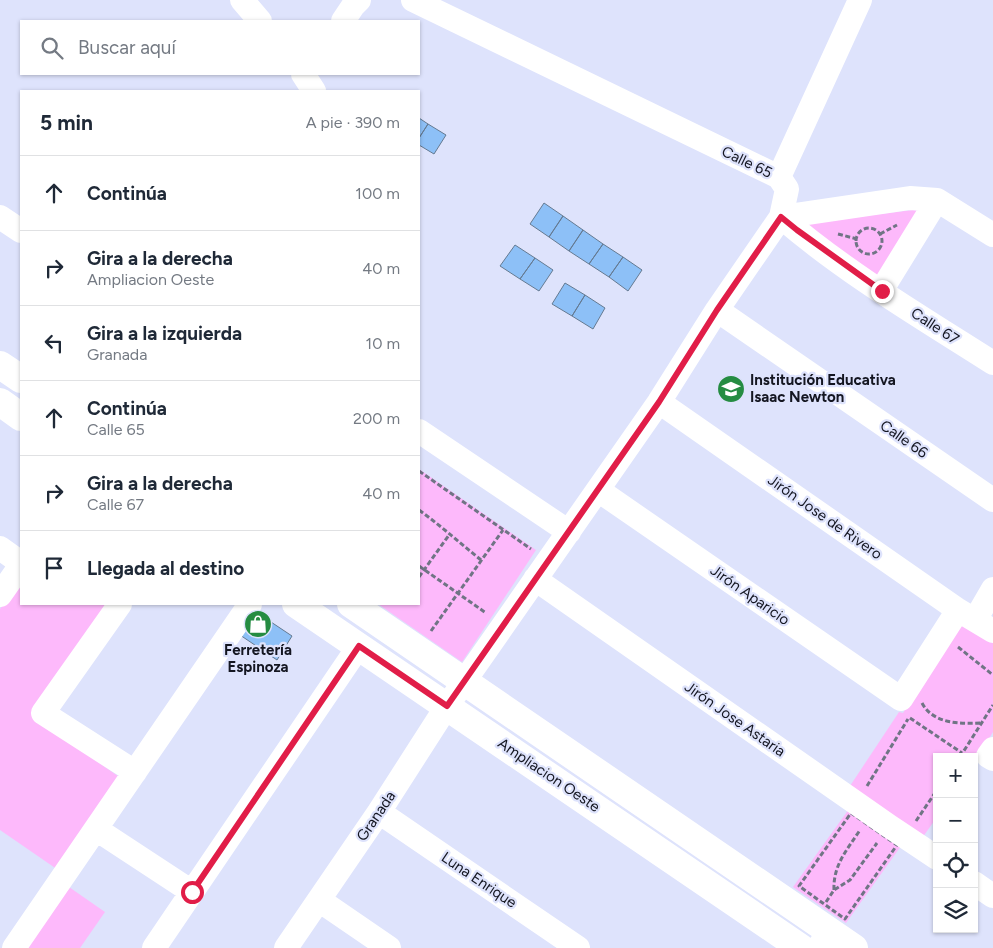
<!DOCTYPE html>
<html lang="es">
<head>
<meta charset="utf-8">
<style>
	:root { --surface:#fff; --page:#f2f2f3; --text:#1f2937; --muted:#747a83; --line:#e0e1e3 }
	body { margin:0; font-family:Figtree,sans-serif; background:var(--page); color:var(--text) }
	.controls { position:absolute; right:15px; bottom:15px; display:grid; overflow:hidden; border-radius:0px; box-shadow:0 1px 4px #0004 }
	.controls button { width:45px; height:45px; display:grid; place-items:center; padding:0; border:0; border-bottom:1px solid var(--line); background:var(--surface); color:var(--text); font:25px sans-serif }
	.stop { position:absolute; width:15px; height:15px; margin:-11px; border:4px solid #e11d48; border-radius:50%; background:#fff }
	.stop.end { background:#e11d48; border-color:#fff; box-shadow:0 1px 5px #0008 }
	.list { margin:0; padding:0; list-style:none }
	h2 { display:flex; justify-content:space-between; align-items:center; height:65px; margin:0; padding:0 20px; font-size:21px }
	h2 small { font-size:16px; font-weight:400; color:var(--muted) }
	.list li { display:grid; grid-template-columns:32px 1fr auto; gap:15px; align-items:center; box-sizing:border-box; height:75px; padding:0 20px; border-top:1px solid var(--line) }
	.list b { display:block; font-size:19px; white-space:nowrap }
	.list p { margin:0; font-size:16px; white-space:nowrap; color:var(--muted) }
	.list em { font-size:16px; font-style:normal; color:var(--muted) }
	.icon { flex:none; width:28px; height:28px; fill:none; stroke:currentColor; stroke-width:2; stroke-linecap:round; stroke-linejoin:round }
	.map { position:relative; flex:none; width:993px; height:948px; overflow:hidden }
	.search { position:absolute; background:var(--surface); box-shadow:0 1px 4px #0004; left:20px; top:20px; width:400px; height:55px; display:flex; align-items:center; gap:12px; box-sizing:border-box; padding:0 18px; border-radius:0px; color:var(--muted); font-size:19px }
	.panel { position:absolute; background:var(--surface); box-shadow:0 1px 4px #0004; left:20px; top:90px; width:400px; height:515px; border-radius:0px }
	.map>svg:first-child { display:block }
	.green { fill:#fdb9fb }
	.building { fill:#8dc0f7; stroke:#657a91 }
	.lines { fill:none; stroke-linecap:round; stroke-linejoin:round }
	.path { stroke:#707485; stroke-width:3; stroke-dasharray:5 2.5; stroke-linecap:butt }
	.minor { stroke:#fff; stroke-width:24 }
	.major { stroke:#fff; stroke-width:28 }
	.route { stroke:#e11d48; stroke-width:6 }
	.labels { text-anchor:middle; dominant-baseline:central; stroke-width:4.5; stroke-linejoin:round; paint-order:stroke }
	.street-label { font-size:15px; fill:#141621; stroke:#dee3fc }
	.poi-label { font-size:15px; font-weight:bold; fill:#141621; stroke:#dee3fc; text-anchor:start }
</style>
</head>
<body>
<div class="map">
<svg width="993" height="948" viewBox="0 0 993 948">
	<rect width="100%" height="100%" fill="#dee3fc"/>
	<path class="green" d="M913 210 921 211 880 283 806 223Z
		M419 469 536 550 462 662 378 604H419Z
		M21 579V604H111L32 716 125 781 61 872 0 830V609Z
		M962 623 993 643V732L974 763V757H937V817L920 841 846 792 899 712 903 713 959 625Z
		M849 809 901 846 846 923 793 887Z
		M69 887 105 912 80 948H26Z"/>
	<path class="building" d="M419 118 428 124 419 138Z
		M428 124 446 135 434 154 419 145V138Z
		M544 203 563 216 549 237 530 224Z
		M563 216 583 230 569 251 549 237Z
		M583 230 603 244 589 264 569 251Z
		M603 244 623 257 609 277 589 264Z
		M515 245 535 258 520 279 500 266Z
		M623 257 642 270 628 291 609 277Z
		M535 258 553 270 539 291 520 279Z
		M565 283 585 295 572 316 552 304Z
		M585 295 605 308 593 329 572 316Z
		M256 612 292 636 277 660 240 635Z"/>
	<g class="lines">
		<path class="path" d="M856 241a13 13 0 1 1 26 0a13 13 0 1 1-26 0Z
			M838 234 857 239
			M880 234 897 225
			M419 471 531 549
			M419 510C441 526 460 543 481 560
			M419 566 486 613
			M419 577 449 535
			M431 631 503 530
			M958 647 993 675
			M922 703C933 724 960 724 981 723
			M910 718 962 753
			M960 757 993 705
			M867 786 908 719
			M851 813 897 845 845 919 799 886Z
			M916 821 937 790
			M834 890C833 865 847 850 860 830
			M826 902 834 890 850 880 877 843"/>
		<path class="minor" d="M242 0 260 21
			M343 21 353 6 359 0
			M303 74 314 91
			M779 177 860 0
			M0 217 21 231
			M781 217C846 273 921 317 993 363
			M781 217 910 198 937 200 993 235
			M881 291 937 200
			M717 310 993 500
			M659 402 958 610 993 631
			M419 431 569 532
			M598 490 901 699 958 610
			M0 548 21 563
			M535 579 889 826 937 858
			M0 595 21 565
			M120 604 43 713 135 772
			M975 620 993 589
			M993 749 988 756 993 759
			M379 812 578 948
			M96 829 192 892
			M974 883 993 896
			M319 900 389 948
			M14 948 250 604
			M154 948 359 646
			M286 948 379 812 447 706 659 402 717 310 781 217 787 189 779 177 413 0
			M818 948 830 931"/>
		<path class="major" d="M0 365 21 379
			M0 402 21 417
			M296 604 801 948
			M351 604 854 948"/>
	</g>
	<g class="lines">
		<path class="route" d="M192 892 359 646 447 706 659 402 717 310 781 217 797 230 882 291"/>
	</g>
	<defs>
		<g id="school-disc" transform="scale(1.4375)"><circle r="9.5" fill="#258c42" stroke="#dee3fc"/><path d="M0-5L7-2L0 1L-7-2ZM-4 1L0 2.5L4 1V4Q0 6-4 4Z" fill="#fff"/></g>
		<g id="shop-disc" transform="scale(1.4375)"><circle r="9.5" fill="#258c42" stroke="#dee3fc"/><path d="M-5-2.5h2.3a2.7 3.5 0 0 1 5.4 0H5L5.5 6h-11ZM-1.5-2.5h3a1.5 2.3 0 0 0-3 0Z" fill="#fff"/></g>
	</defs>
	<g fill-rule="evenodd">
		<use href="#school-disc" x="731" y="389"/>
		<use href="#shop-disc" x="258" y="624"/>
	</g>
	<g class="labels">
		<g class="street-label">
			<text transform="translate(747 162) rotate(26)">Calle 65</text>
			<text transform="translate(935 326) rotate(33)">Calle 67</text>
			<text transform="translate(904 439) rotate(35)">Calle 66</text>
			<text transform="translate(825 517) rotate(35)">Jirón Jose de Rivero</text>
			<text transform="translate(750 595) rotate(35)">Jirón Aparicio</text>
			<text transform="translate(735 719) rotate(35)">Jirón Jose Astaria</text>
			<text transform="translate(549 775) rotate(34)">Ampliacion Oeste</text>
			<text transform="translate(376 816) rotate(-56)">Granada</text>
			<text transform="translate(479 880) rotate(34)">Luna Enrique</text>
		</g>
		<g class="poi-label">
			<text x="750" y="380">Institución Educativa<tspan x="750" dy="17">Isaac Newton</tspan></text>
			<text x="258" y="650" text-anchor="middle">Ferretería<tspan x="258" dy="17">Espinoza</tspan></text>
		</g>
	</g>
</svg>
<div class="controls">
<button>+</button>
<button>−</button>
<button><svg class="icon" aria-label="locate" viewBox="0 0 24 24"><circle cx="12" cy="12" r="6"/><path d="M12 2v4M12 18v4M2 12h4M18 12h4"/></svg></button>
<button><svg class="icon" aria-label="layers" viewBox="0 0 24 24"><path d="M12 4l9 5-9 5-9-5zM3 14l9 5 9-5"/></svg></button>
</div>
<div class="stop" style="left:192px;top:892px"></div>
<div class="stop end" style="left:882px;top:291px"></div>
<div class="search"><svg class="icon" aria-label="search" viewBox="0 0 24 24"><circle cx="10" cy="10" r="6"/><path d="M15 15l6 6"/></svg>Buscar aquí</div>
<section class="panel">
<h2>5 min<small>A pie · 390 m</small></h2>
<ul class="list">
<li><svg class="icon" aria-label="ahead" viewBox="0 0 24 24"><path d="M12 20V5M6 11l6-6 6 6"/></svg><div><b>Continúa</b></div><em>100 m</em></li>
<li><svg class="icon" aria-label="right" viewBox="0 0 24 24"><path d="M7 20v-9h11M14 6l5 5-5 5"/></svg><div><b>Gira a la derecha</b><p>Ampliacion Oeste</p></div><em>40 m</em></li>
<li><svg class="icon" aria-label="left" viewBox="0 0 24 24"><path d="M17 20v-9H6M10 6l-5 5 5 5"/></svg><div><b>Gira a la izquierda</b><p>Granada</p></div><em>10 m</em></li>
<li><svg class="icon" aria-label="ahead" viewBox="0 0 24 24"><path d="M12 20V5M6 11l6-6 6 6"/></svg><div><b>Continúa</b><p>Calle 65</p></div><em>200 m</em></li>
<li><svg class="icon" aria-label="right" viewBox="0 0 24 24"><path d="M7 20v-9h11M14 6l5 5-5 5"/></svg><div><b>Gira a la derecha</b><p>Calle 67</p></div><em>40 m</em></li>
<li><svg class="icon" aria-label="arrive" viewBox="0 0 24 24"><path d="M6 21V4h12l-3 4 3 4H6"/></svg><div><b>Llegada al destino</b></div></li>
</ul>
</section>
</div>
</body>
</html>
